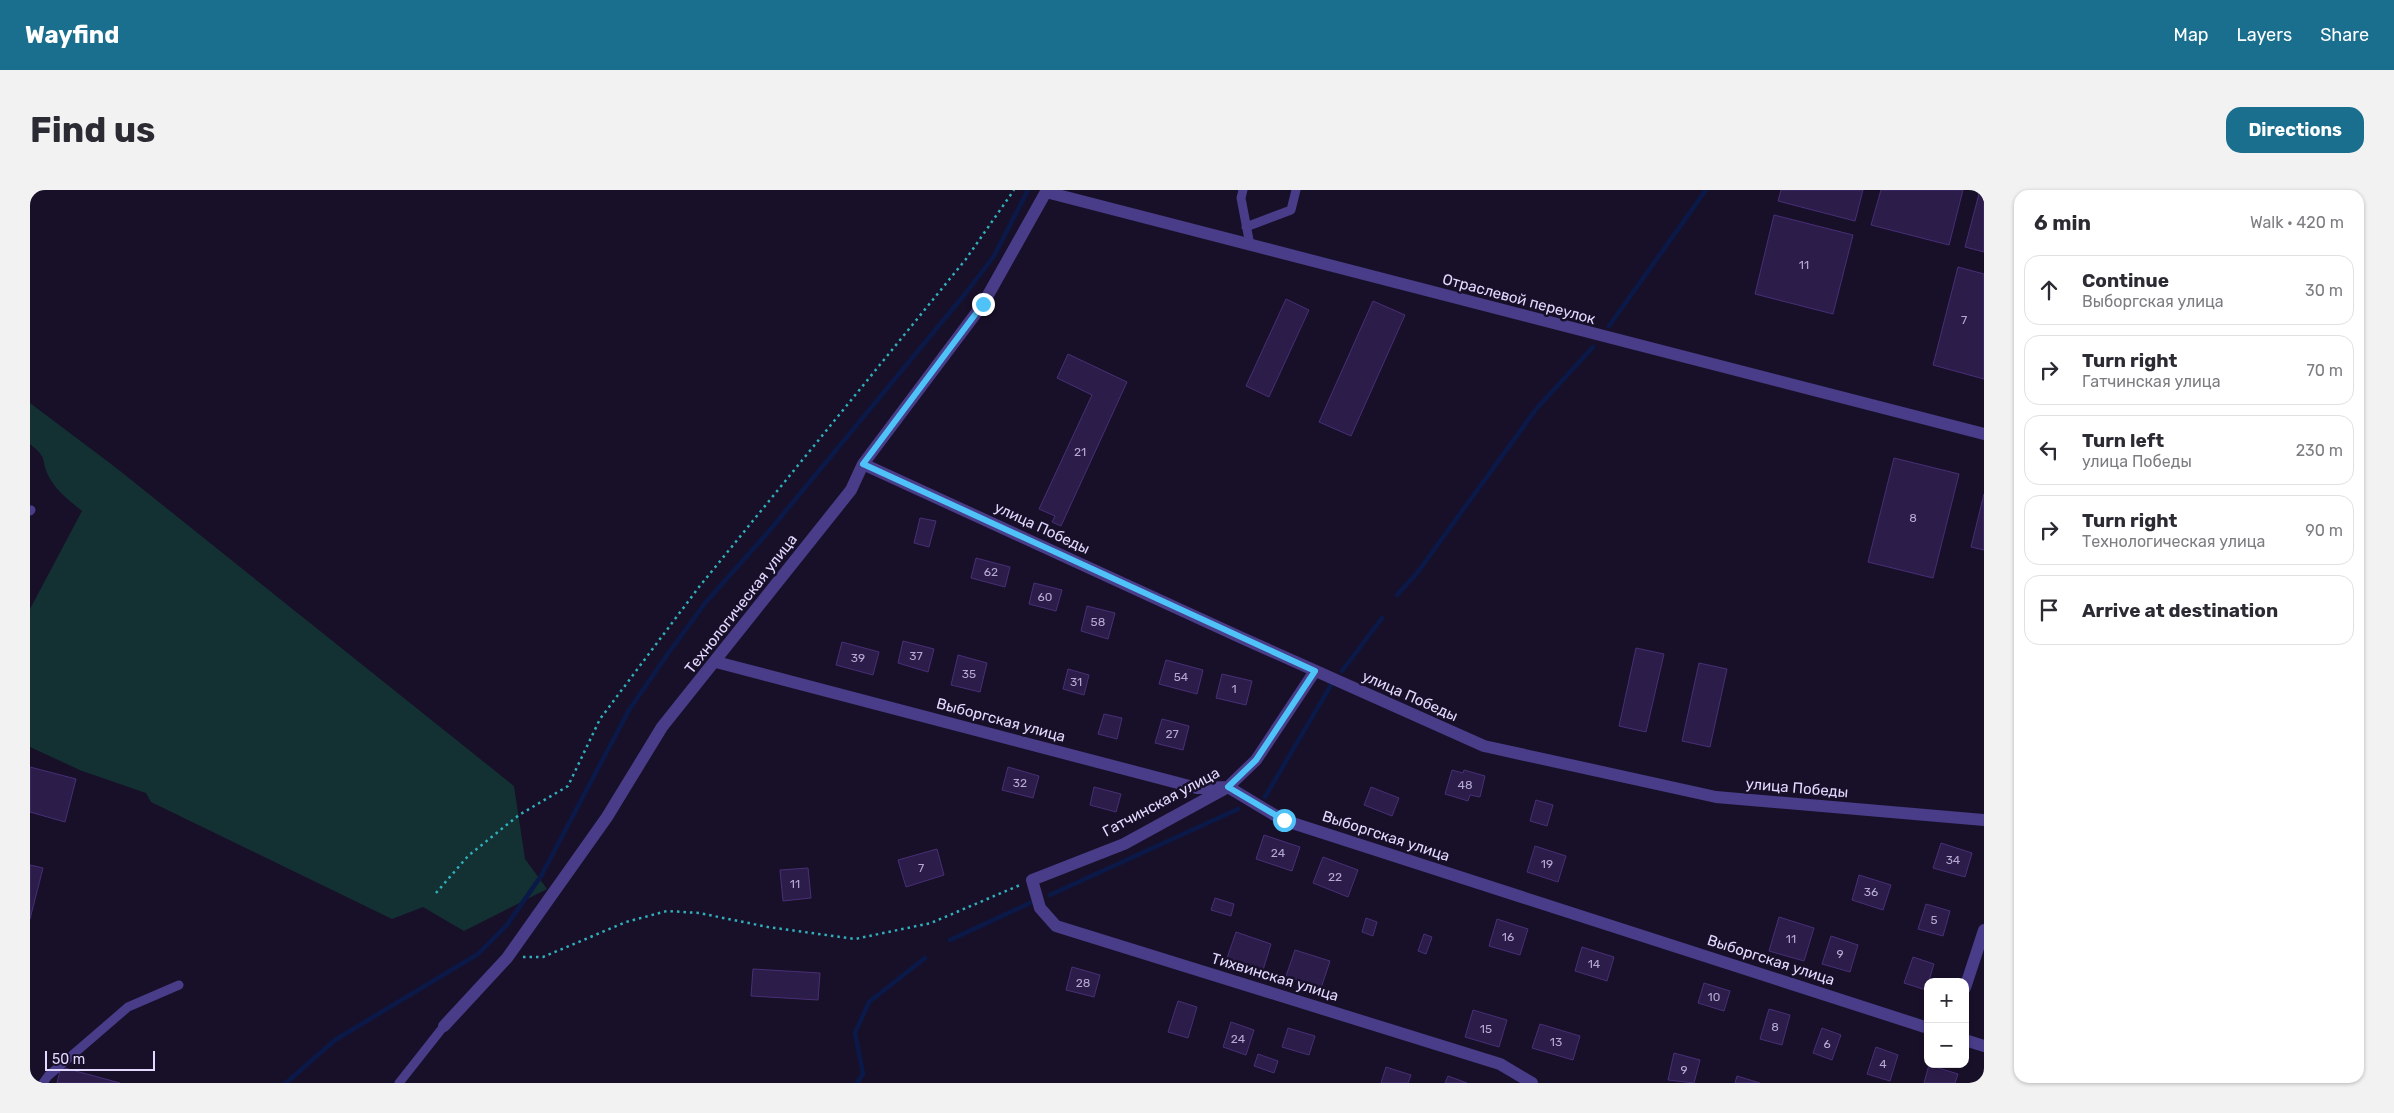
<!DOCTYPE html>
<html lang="en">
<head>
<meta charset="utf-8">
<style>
	:root { --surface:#fff; --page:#f2f2f3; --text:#2b2b33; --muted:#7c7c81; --line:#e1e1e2; --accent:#1a6f8e }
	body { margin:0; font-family:Rubik,sans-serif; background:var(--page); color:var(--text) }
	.controls { position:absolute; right:15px; bottom:15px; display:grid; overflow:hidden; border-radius:10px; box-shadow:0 1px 4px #0004 }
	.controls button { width:45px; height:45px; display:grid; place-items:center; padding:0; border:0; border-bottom:1px solid var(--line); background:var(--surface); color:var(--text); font:25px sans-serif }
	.scale { position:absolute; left:15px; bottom:12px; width:110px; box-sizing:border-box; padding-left:5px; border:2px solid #e2d9ff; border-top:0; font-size:14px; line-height:18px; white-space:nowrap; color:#e2d9ff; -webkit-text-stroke:4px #181029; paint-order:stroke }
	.stop { position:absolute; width:15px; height:15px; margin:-11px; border:4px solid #4fc3f7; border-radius:50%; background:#fff }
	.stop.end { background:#4fc3f7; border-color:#fff; box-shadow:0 1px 5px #0008 }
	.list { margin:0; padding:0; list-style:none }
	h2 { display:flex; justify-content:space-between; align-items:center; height:65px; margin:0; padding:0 20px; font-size:21px }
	h2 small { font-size:16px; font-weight:400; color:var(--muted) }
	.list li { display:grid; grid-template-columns:32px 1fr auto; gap:15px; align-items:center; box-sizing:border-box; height:70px; margin:0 10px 10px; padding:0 10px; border:1px solid var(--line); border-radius:15px }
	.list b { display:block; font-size:19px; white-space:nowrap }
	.list p { margin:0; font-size:16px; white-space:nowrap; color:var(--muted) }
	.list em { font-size:16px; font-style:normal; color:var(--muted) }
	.icon { flex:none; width:28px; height:28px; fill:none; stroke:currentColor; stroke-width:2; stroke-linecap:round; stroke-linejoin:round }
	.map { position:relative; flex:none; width:1954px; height:893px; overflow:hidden; border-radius:15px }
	header { display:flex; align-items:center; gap:30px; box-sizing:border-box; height:70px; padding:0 25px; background:var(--accent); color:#fff }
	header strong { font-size:24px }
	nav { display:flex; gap:28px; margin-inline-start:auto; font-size:18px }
	.intro { display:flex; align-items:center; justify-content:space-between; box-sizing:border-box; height:120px; padding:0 30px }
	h1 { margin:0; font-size:35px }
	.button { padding:12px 22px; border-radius:15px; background:var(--accent); color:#fff; font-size:18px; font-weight:700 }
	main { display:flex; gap:30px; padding:0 30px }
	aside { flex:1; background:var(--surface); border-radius:15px; box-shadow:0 1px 4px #0004 }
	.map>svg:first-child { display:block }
	.green { fill:#133033 }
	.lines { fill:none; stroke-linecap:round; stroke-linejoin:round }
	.stream { stroke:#0b1948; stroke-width:4.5 }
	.building { fill:#2c1c4a; stroke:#472f76 }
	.path { stroke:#30b0bb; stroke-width:2.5; stroke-dasharray:2.5 4; stroke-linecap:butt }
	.lane { stroke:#493c88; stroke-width:9 }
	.street { stroke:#493c88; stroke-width:12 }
	.route { stroke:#4fc3f7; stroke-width:6 }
	.labels { text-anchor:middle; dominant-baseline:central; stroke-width:5; stroke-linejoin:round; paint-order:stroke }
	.number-label { font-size:12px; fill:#b4aad2 }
	.street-label { font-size:15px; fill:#e2d9ff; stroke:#181029 }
</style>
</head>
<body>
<header>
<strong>Wayfind</strong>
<nav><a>Map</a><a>Layers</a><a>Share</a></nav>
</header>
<div class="intro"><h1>Find us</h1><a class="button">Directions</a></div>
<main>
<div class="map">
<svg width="1954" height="893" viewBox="0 0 1954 893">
	<rect width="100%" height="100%" fill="#181029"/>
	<path class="green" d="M0 213 85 277 484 596 495 669 517 699 434 741 393 717 362 729 121 612 116 603 52 581 0 557V419L52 321C39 310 27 302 19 287 10 269 19 269 0 254Z"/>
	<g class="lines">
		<path class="stream" d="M1579 136 1676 0
			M1367 405 1387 383 1507 218 1563 157
			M1312 481 1352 428
			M1235 607 1301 495
			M1020 705 1208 619
			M920 750 1000 713
			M256 893 305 850 448 764 477 735 511 686 599 520 637 465 676 412 740 340 935 104 964 66 998 0
			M827 893 833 884 825 843 839 812 895 768"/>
	</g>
	<path class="building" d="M1751 0H1833L1825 31 1748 11Z
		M1851 0H1933L1919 55 1841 35Z
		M1950 0H1954V62L1935 57Z
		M1744 25 1823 45 1803 124 1725 104Z
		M1928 77 1954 84V189L1903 175Z
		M1256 109 1279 120 1239 207 1216 196Z
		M1343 111 1375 125 1321 246 1289 232Z
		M1038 164 1097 192 1031 336 1022 332 1025 326 1009 319 1062 205 1027 188Z
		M1864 268 1929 284 1903 388 1838 372Z
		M1954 304V360L1941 357Z
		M890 328 906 331 899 357 884 353Z
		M946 368 980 377 975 397 941 388Z
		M1004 393 1032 400 1026 421 999 414Z
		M1057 416 1085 423 1078 449 1051 441Z
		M873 451 904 459 898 482 868 473Z
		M812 452 849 462 843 485 806 475Z
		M1606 458 1634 464 1616 542 1589 536Z
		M928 465 957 473 950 502 921 495Z
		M1136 470 1173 480 1167 504 1129 494Z
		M1669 473 1697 479 1680 557 1652 551Z
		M1038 479 1059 485 1054 505 1033 499Z
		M1192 484 1222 491 1216 515 1186 508Z
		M1074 524 1092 528 1087 549 1068 544Z
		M1132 529 1159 536 1153 560 1125 553Z
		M0 577 46 589 35 632 0 622Z
		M978 577 1009 586 1003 608 972 600Z
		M1422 580 1433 583 1434 580 1455 586 1450 607 1440 605 1438 611 1415 604Z
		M1064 597 1091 604 1086 622 1060 615Z
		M1341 597 1369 608 1362 626 1334 615Z
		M1506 610 1523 615 1517 636 1500 631Z
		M1234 645 1270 657 1262 681 1226 669Z
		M1911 653 1942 663 1935 687 1903 678Z
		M1505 656 1536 666 1528 692 1497 682Z
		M907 659 914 685 876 697 868 670Z
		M1293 667 1328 680 1318 707 1283 693Z
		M0 675 13 678 0 729Z
		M778 678 781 708 753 711 750 680Z
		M1829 685 1861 695 1853 720 1822 710Z
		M1185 708 1204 714 1201 726 1181 720Z
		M1896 714 1920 721 1913 746 1888 739Z
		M1749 727 1784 738 1774 771 1739 761Z
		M1336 728 1347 732 1343 746 1332 742Z
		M1467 729 1498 739 1490 765 1459 756Z
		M1206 742 1241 754 1233 780 1197 768Z
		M1394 744 1402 747 1396 764 1388 761Z
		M1801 746 1828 755 1820 782 1792 774Z
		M1552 757 1584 767 1577 791 1545 781Z
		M1265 760 1300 771 1291 798 1256 786Z
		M1883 767 1904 774 1896 800 1874 793Z
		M1042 777 1070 785 1064 807 1036 800Z
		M723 779 790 783 788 810 721 806Z
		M1674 793 1700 801 1694 821 1668 813Z
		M1148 811 1167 817 1158 848 1138 842Z
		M1739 819 1760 825 1752 855 1730 849Z
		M1443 820 1477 830 1469 857 1435 847Z
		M1201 832 1224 840 1216 865 1193 857Z
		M1510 834 1550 846 1543 870 1502 858Z
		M1258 838 1285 846 1279 865 1252 857Z
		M1792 838 1811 845 1802 870 1783 863Z
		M1846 857 1868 865 1860 891 1837 884Z
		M1644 863 1670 870 1664 893 1638 890Z
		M1228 864 1248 871 1244 883 1224 876Z
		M1899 875 1928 884 1925 893H1894Z
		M31 877 90 893H27Z
		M1356 877 1381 885 1378 893H1351Z
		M1418 886 1437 893H1415Z
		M1707 886 1730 893H1705Z"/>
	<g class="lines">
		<path class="path" d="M406 703 438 666 489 625 538 596 570 529 669 397 936 69 984 0
			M493 767H513L596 732 637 721 669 723 738 737 825 749 901 733 990 695"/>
		<path class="lane" d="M1213 0 1211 8 1220 55
			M1216 37 1261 20 1266 0
			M0 321 1 320
			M13 893 18 886 98 817 149 795
			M369 893 414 836"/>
		<path class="street" d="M1016 2 1954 244
			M833 274 1212 448 1454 556 1686 607 1954 630
			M686 472 1167 598 1198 597 1253 630 1898 838
			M1285 481 1226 570 1198 597 1094 654 1002 690 1010 718 1026 736 1470 874 1502 893
			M1935 798 1954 740
			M414 836 477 768 577 627 632 537 821 300 833 274 953 114 1017 0
			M1935 850 1954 856"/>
	</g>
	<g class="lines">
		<path class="route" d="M953 114 833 274 1285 481 1226 570 1198 597 1254 630"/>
	</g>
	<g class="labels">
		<g class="number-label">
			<text x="1774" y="75">11</text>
			<text x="1934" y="130">7</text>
			<text x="1050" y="262">21</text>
			<text x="1883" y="328">8</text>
			<text x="961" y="382">62</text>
			<text x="1015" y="407">60</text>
			<text x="1068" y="432">58</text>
			<text x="886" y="466">37</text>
			<text x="828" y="468">39</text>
			<text x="939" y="484">35</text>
			<text x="1151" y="487">54</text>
			<text x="1046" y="492">31</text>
			<text x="1204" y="499">1</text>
			<text x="1142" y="544">27</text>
			<text x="990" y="593">32</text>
			<text x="1435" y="595">48</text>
			<text x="1248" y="663">24</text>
			<text x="1923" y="670">34</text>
			<text x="1517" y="674">19</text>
			<text x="891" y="678">7</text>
			<text x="1305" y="687">22</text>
			<text x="765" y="694">11</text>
			<text x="1841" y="702">36</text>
			<text x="1904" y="730">5</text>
			<text x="1478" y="747">16</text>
			<text x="1761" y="749">11</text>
			<text x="1810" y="764">9</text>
			<text x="1564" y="774">14</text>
			<text x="1053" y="793">28</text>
			<text x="1684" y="807">10</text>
			<text x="1745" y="837">8</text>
			<text x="1456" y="839">15</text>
			<text x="1208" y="849">24</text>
			<text x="1526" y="852">13</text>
			<text x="1797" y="854">6</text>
			<text x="1853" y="874">4</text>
			<text x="1654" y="880">9</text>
		</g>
		<g class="street-label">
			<text transform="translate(1489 109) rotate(15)">Отраслевой переулок</text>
			<text transform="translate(1012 338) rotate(25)">улица Победы</text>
			<text transform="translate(711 414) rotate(-52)">Технологическая улица</text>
			<text transform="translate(1380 506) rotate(24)">улица Победы</text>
			<text transform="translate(971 530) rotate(15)">Выборгская улица</text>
			<text transform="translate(1767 598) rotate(5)">улица Победы</text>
			<text transform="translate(1131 612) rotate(-28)">Гатчинская улица</text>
			<text transform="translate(1356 646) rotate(18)">Выборгская улица</text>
			<text transform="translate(1741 770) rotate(18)">Выборгская улица</text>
			<text transform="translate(1245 787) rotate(17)">Тихвинская улица</text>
		</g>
	</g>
</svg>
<div class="controls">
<button>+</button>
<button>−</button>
</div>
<div class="scale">50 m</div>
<div class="stop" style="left:1254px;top:630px"></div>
<div class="stop end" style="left:953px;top:114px"></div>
</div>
<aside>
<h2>6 min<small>Walk · 420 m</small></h2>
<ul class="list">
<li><svg class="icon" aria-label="ahead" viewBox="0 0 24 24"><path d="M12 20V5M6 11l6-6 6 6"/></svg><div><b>Continue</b><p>Выборгская улица</p></div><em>30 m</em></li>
<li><svg class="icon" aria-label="right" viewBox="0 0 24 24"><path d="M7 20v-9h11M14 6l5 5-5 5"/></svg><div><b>Turn right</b><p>Гатчинская улица</p></div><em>70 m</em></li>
<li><svg class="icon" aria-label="left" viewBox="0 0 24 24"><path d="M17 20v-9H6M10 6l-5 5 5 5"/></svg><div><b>Turn left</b><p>улица Победы</p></div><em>230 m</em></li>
<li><svg class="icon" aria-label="right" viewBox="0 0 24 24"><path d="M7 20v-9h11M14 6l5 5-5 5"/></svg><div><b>Turn right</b><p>Технологическая улица</p></div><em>90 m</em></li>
<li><svg class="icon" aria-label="arrive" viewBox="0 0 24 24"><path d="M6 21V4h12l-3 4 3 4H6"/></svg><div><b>Arrive at destination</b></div></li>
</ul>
</aside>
</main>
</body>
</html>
